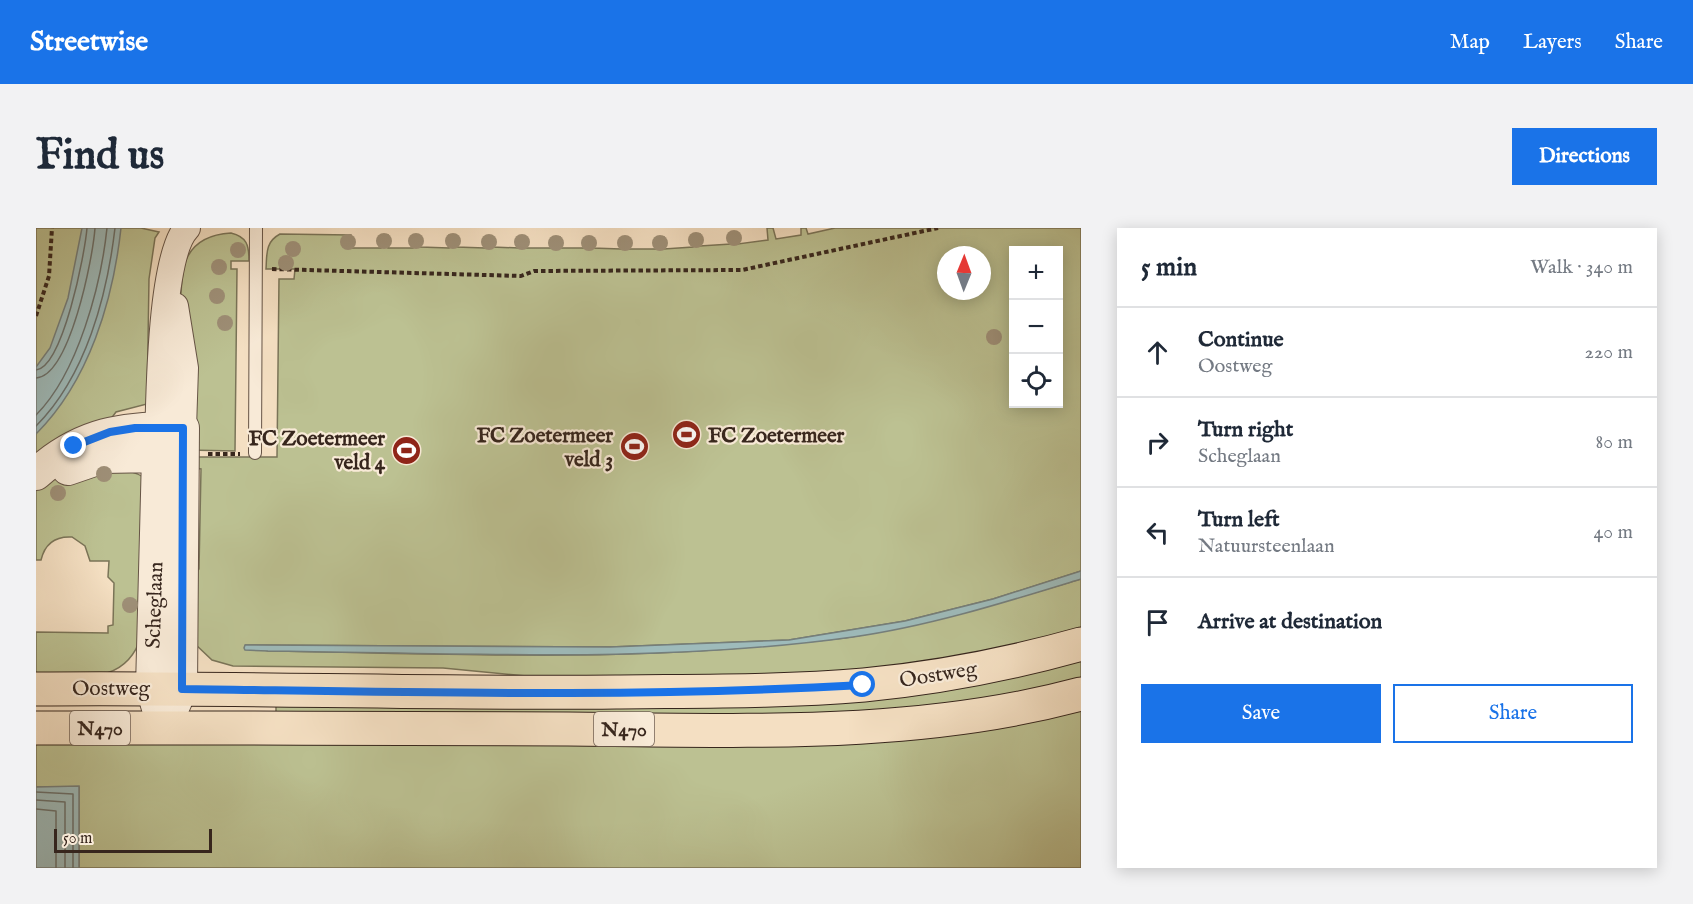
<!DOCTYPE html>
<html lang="en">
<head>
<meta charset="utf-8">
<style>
  body { margin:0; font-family:"IM FELL English",serif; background:#f2f2f3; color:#1f2937 }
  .controls { position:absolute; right:18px; top:18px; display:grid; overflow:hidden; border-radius:0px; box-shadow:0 3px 15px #0003 }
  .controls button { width:54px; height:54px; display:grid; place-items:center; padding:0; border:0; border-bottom:2px solid #e0e1e3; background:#fff; color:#1f2937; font:30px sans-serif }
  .compass { position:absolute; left:901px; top:18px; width:54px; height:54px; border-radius:50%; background:#fff; box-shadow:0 3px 15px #0003; rotate:1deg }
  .scale { position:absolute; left:18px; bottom:15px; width:158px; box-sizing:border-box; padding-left:6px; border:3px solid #37261d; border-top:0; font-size:16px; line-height:21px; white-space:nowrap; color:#37261d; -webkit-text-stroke:4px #f8ead7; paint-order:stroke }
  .stop { position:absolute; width:18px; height:18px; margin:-14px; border:4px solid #1a73e8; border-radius:50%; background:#fff }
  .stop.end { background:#1a73e8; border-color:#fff; box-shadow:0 2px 6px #0008 }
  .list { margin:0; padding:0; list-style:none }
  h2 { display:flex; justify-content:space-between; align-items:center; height:78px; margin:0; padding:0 24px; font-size:26px }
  h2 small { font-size:20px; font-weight:400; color:#747a83 }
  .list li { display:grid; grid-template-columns:39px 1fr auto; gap:18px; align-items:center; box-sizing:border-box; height:90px; padding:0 24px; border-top:2px solid #e0e1e3 }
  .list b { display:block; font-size:22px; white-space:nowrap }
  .list p { margin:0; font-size:20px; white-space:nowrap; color:#747a83 }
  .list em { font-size:20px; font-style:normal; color:#747a83 }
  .actions { display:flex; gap:12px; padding:18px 24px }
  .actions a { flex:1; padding:14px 0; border:2px solid #1a73e8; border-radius:0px; text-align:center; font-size:21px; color:#1a73e8 }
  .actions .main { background:#1a73e8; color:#fff }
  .icon { flex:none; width:33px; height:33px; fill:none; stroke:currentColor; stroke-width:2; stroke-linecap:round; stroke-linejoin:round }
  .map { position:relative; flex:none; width:1045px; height:640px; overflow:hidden; border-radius:0px }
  header { display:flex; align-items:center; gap:36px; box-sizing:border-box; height:84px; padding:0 30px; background:#1a73e8; color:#fff }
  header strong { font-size:28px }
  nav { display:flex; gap:33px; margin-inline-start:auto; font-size:21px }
  .intro { display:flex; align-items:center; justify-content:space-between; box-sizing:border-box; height:144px; padding:0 36px }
  h1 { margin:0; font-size:42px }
  .button { padding:15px 27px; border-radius:0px; background:#1a73e8; color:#fff; font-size:21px; font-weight:700 }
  main { display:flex; gap:36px; padding:0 36px }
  aside { flex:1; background:#fff; border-radius:0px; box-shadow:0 3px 15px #0003 }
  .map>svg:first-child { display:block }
  .green { fill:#bcc192; stroke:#7a7458; stroke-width:1.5; fill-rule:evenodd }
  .water { fill:#9ebbbb; stroke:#757f7c; stroke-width:1.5 }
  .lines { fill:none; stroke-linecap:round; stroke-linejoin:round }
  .shore { stroke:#6a706c; stroke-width:1.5 }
  .service-casing { stroke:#665446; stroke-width:14 }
  .minor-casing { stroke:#665446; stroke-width:28 }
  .tertiary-casing { stroke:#665446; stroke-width:34 }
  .primary-casing { stroke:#37261d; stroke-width:35 }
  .path { stroke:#37261d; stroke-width:4; stroke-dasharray:4.5 3; stroke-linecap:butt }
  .service { stroke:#f8ead7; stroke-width:12 }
  .minor { stroke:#f8ead7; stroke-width:26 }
  .tertiary { stroke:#f8ead7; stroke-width:32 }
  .primary { stroke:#f4dfc2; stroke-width:33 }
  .tree { fill:#9e8f77 }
  .route { stroke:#1a73e8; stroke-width:8 }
  .labels { text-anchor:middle; stroke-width:4.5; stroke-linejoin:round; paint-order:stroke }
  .shield { fill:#f8ead7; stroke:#716155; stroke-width:1.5 }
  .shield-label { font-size:20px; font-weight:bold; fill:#37261d }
  .poi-label { font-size:21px; font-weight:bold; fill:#37261d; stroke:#f8ead7; text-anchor:end }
  .street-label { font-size:21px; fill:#37261d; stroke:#f8ead7 }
</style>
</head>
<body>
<header>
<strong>Streetwise</strong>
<nav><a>Map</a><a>Layers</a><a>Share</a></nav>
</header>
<div class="intro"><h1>Find us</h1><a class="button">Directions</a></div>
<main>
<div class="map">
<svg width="1045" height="640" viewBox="0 0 1045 640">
  <rect width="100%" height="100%" fill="#f4dfc2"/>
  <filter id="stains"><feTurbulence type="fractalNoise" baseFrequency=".00333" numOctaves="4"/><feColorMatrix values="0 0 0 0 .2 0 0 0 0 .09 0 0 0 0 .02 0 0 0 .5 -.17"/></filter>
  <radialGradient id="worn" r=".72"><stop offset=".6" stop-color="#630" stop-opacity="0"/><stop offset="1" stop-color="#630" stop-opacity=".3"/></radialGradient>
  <!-- green -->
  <path class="green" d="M0,0h105l18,4 -4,6 -6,41 -2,125 -31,8 -50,67c22,-12 58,-15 79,-1l-4,159c-16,50 -62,38 -105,39v-44l72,1v-7l5,-1 1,-42 -6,-6 1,-16h-19l-5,-15 -13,-9c-17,-1 -27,6 -31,23h-5z
    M731,0h6l3,11 25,-4v-7h5l2,6 27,-6h246v343l-88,28 -88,22 -116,19 -179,7 -365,-2 23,6c167,2 337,11 503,-6 29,-3 58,-4 86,-9 76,-13 150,-35 224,-57v53l-44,12 -161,27 -307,9 -126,-12 -210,-2 -21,-6 -18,-17 3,-73 2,-1 2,-100 -7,-1v-11h83l2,-178h15l1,-10h-29c1,-15 -1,-27 14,-35l71,1 1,13h29v-13h7v13h25v-13l7,1v11l29,1v-13l7,1v11l29,1 1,-12h6v11l27,1v-11l6,-1v12h27l1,-11h7v11h25l1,-11h6v11l29,1 1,-12h6v12h29v-12h7v12l29,-2v-12l7,-1v12l31,-2v-11l6,-1 1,12 30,-4zM978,22h45v154h-45zM910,27h36v36h-36z
    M195,5c16,4 18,12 18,28h-18v8h6l-2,182 -47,-1c-2,-39 -16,-165 0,-194 9,-17 26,-22 43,-23z
    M1045,426v25l-58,14 -148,21 -599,6v-20l393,3z
    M1045,474v166h-1002v-81h-43v-48l730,2z"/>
  <!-- water -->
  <path class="water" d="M46,0h39c-8,73 -32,153 -85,206v-67l14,-19 18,-50z
    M1045,343v8c-75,23 -151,47 -228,58 -194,27 -391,16 -585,14l-23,-1 -1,-2 1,-3 365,2 179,-7 116,-19 88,-22z
    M43,558v82h-43v-81z"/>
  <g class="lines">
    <!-- shore -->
    <path class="shore" d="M0,142c27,-3 49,-117 51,-142
      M0,150c34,-2 57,-121 59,-150
      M0,187c42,-42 65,-130 71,-187
      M0,198c50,-50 71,-130 79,-198
      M0,564l37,2v74
      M0,572l29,2v66
      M0,581l20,2v57"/>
    <defs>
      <path id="service" d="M219,225l1,-225"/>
      <path id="minor" d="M139,78l10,62 -2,60
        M122,220c1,-43 2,-192 29,-220"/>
      <path id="tertiary" d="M32,241l35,-12 55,-1 -6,232 8,27
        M0,246c45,-41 88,-47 147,-46l-2,261 -17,39"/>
      <path id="primary" d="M0,461c193,-2 387,5 580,3 82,-1 165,0 248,-7 73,-7 146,-21 217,-41
        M0,500c177,0 355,0 532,1 172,1 346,10 513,-35"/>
    </defs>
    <!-- service casing -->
    <use href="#service" class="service-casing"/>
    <!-- minor casing -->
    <use href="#minor" class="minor-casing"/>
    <!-- tertiary casing -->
    <use href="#tertiary" class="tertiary-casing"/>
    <!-- primary casing -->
    <use href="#primary" class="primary-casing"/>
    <!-- path -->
    <path class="path" d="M236,41l249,7 13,-5 208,-1 196,-42
      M0,88l13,-40 3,-48
      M172,226h32"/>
    <!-- service -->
    <use href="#service" class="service"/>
    <!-- minor -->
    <use href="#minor" class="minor"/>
    <!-- tertiary -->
    <use href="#tertiary" class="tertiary"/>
    <!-- primary -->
    <use href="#primary" class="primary"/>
  </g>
  <!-- trees -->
  <g class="tree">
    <circle cx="698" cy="10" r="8"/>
    <circle cx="660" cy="12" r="8"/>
    <circle cx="348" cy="13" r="8"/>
    <circle cx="380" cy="13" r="8"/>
    <circle cx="417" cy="13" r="8"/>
    <circle cx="312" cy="14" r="8"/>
    <circle cx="453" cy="14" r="8"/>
    <circle cx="486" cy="14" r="8"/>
    <circle cx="520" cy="15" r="8"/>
    <circle cx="553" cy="15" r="8"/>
    <circle cx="589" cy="15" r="8"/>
    <circle cx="624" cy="15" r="8"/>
    <circle cx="257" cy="21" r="8"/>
    <circle cx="202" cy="22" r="8"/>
    <circle cx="250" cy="35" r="8"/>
    <circle cx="183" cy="39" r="8"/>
    <circle cx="181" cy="68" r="8"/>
    <circle cx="189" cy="95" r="8"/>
    <circle cx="958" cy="109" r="8"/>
    <circle cx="68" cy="246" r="8"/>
    <circle cx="22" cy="265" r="8"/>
    <circle cx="94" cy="377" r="8"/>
  </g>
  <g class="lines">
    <!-- route -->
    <path class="route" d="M38,218l36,-14 25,-4h48l-1,261c227,3 454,9 681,-4"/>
  </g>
  <!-- icons -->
  <defs>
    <symbol id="stadium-disc" viewBox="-11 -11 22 22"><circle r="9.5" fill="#8f2418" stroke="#f8ead7"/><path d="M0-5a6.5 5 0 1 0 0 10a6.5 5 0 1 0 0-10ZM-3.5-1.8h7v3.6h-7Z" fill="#fff"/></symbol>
  </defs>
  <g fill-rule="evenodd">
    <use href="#stadium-disc" x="634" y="190" width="33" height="33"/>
    <use href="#stadium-disc" x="582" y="202" width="33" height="33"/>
    <use href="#stadium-disc" x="354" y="206" width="33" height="33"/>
  </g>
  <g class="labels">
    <!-- shield labels -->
    <g class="shield">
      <rect x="34" y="483" width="60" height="34" rx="4.5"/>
      <rect x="558" y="484" width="60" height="34" rx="4.5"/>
    </g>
    <g class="shield-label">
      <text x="64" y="507">N470</text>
      <text x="588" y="508">N470</text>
    </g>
    <!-- poi labels -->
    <g class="poi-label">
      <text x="577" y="214">FC Zoetermeer<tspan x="577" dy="24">veld 3</tspan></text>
      <text x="672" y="214" text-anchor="start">FC Zoetermeer</text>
      <text x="349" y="217">FC Zoetermeer<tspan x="349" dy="24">veld 4</tspan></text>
    </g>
    <!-- street labels -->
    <g class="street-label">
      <text transform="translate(118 377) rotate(-88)" y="7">Scheglaan</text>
      <text transform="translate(902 446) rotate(-9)" y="7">Oostweg</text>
      <text x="75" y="467">Oostweg</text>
    </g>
  </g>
  <rect width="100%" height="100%" filter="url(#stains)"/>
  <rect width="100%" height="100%" fill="url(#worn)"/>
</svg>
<div class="controls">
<button>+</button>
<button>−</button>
<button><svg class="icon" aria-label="locate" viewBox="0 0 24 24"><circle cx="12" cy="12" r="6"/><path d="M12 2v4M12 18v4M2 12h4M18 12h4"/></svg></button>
</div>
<svg class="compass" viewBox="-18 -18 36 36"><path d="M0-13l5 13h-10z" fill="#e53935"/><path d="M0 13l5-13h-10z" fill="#747a83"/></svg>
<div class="scale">50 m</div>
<div class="stop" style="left:827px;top:457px"></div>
<div class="stop end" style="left:38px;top:218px"></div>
</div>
<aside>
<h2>5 min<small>Walk · 340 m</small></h2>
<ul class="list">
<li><svg class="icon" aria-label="ahead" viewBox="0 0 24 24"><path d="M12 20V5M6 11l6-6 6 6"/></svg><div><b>Continue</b><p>Oostweg</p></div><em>220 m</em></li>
<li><svg class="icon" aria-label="right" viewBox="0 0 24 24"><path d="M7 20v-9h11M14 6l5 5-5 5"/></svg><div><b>Turn right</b><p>Scheglaan</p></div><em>80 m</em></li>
<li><svg class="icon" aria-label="left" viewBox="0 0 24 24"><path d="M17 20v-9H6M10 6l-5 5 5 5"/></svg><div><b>Turn left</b><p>Natuursteenlaan</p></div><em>40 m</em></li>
<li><svg class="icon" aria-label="arrive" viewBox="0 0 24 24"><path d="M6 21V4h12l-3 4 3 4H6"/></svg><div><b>Arrive at destination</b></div></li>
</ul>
<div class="actions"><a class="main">Save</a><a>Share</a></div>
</aside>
</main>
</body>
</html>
